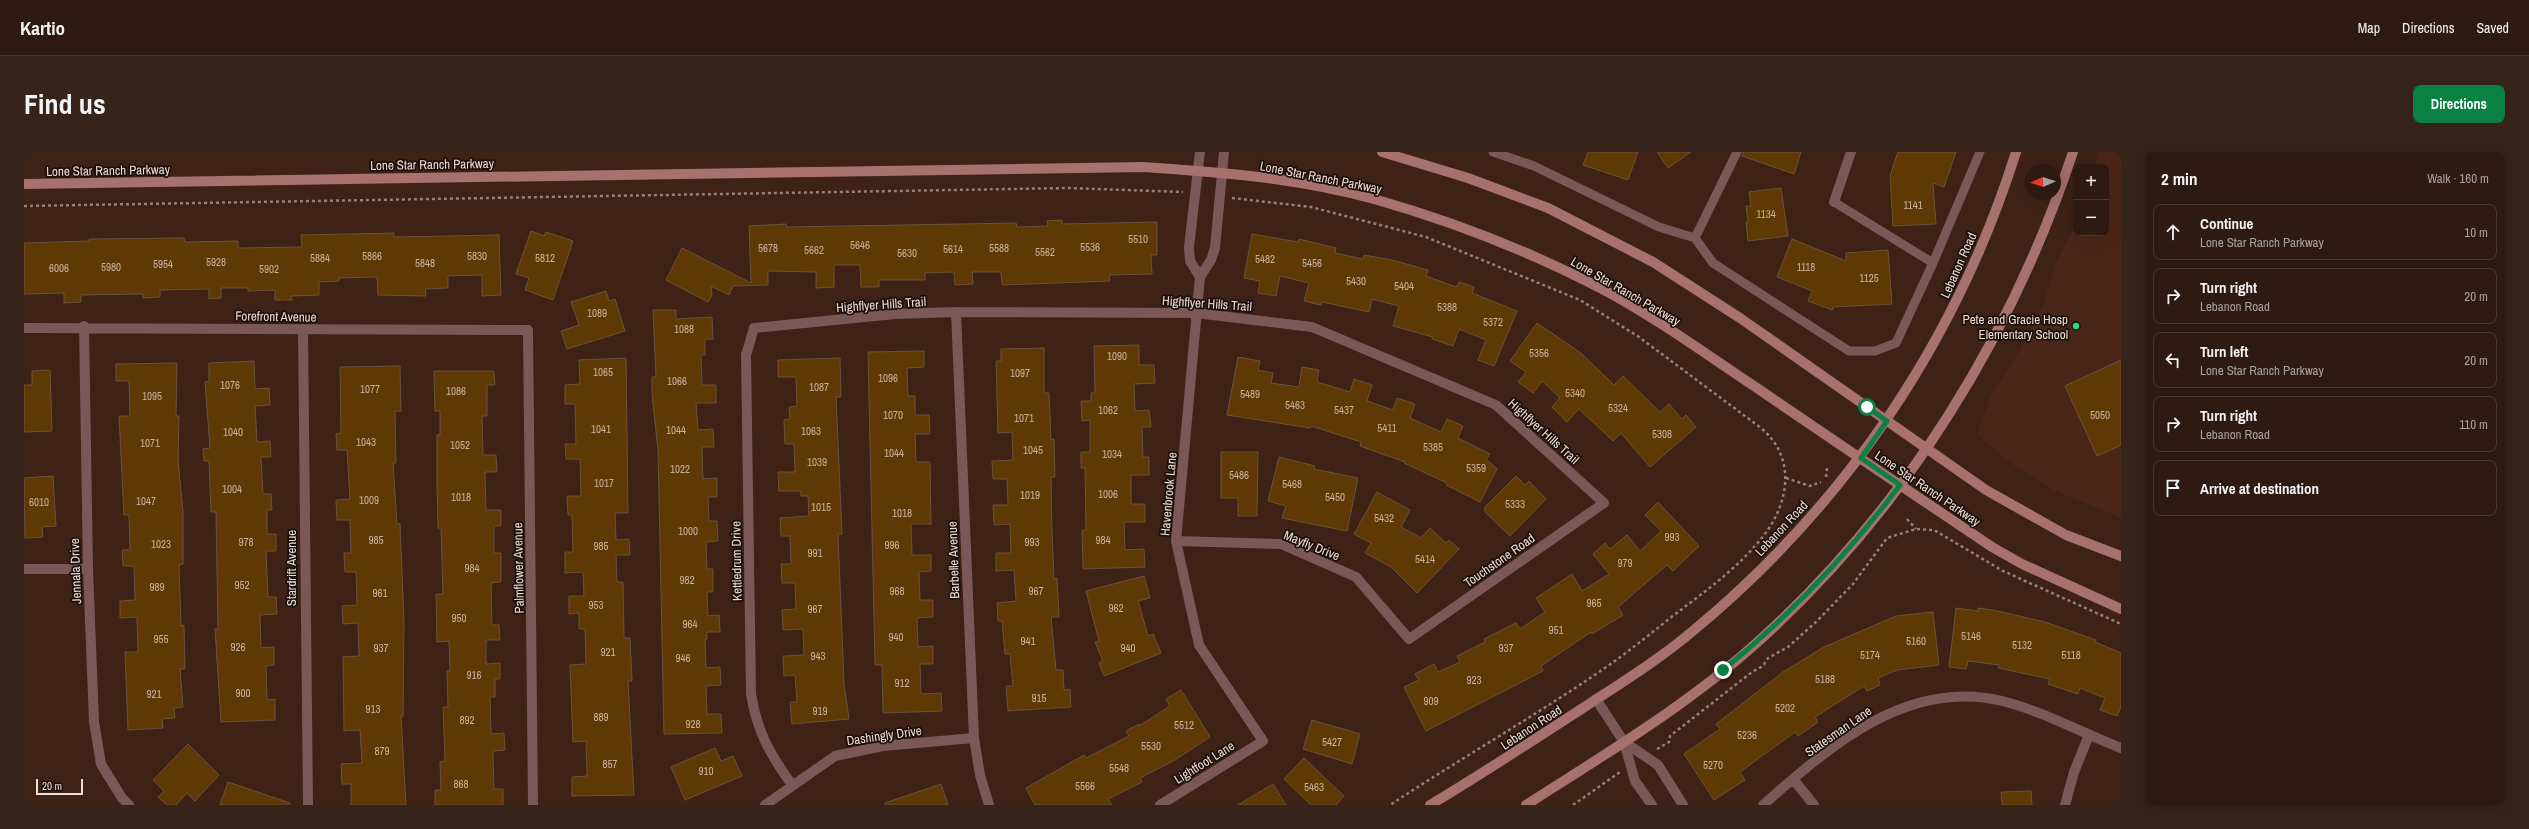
<!DOCTYPE html>
<html lang="en">
<head>
<meta charset="utf-8">
<style>
  body { margin:0; font-family:"Archivo Narrow",sans-serif; background:#362319; color:#f1f3f6 }
  .controls { position:absolute; right:12px; top:12px; display:grid; overflow:hidden; border-radius:8px; box-shadow:0 4px 16px #0002 }
  .controls button { width:36px; height:36px; display:grid; place-items:center; padding:0; border:0; border-bottom:1px solid #493830; background:#2e1a10; color:#f1f3f6; font:20px sans-serif }
  .compass { position:absolute; left:2001px; top:12px; width:36px; height:36px; border-radius:50%; background:#2e1a10; box-shadow:0 4px 16px #0002; rotate:267deg }
  .scale { position:absolute; left:12px; bottom:10px; width:47px; box-sizing:border-box; padding-left:4px; border:2px solid #eedbd3; border-top:0; font-size:11px; line-height:14px; white-space:nowrap; color:#eedbd3; -webkit-text-stroke:3px #1b0f09; paint-order:stroke }
  .stop { position:absolute; width:12px; height:12px; margin:-9px; border:3px solid #0b8043; border-radius:50%; background:#fff }
  .stop.end { background:#0b8043; border-color:#fff; box-shadow:0 1px 4px #0008 }
  .list { margin:0; padding:0; list-style:none }
  h2 { display:flex; justify-content:space-between; align-items:center; height:52px; margin:0; padding:0 16px; font-size:17px }
  h2 small { font-size:13px; font-weight:400; color:#a7a19f }
  .list li { display:grid; grid-template-columns:26px 1fr auto; gap:12px; align-items:center; box-sizing:border-box; height:56px; margin:0 8px 8px; padding:0 8px; border:1px solid #493830; border-radius:8px }
  .list b { display:block; font-size:15px; white-space:nowrap }
  .list p { margin:0; font-size:13px; white-space:nowrap; color:#a7a19f }
  .list em { font-size:13px; font-style:normal; color:#a7a19f }
  .icon { flex:none; width:22px; height:22px; fill:none; stroke:currentColor; stroke-width:2; stroke-linecap:round; stroke-linejoin:round }
  .map { position:relative; flex:none; width:2097px; height:653px; overflow:hidden; border-radius:8px }
  header { display:flex; align-items:center; gap:24px; box-sizing:border-box; height:56px; padding:0 20px; background:#2e1a10; border-bottom:1px solid #493830 }
  header strong { font-size:19px }
  nav { display:flex; gap:22px; margin-inline-start:auto; font-size:14px }
  .intro { display:flex; align-items:center; justify-content:space-between; box-sizing:border-box; height:96px; padding:0 24px }
  h1 { margin:0; font-size:28px }
  .button { padding:10px 18px; border-radius:8px; background:#0b8043; color:#fff; font-size:14px; font-weight:700 }
  main { display:flex; gap:24px; padding:0 24px }
  aside { flex:1; background:#2e1a10; border-radius:8px; box-shadow:0 4px 16px #0002 }
  .map>svg:first-child { display:block }
  .built { fill:#492718 }
  .building { fill:#5e3904; stroke:#6a533b }
  .lines { fill:none; stroke-linecap:round; stroke-linejoin:round }
  .path { stroke:#988177; stroke-width:2.5; stroke-dasharray:3 3; stroke-linecap:butt }
  .lane { stroke:#7a5856; stroke-width:9 }
  .street { stroke:#7a5856; stroke-width:10 }
  .secondary { stroke:#a7716e; stroke-width:10 }
  .route { stroke:#0b8043; stroke-width:5 }
  .poi-dot { fill:#26d886; stroke:#1b0f09; stroke-width:1.5 }
  .labels { text-anchor:middle; stroke-width:3.5; stroke-linejoin:round; paint-order:stroke }
  .number-label { font-size:11px; fill:#cab29f }
  .street-label { font-size:13px; fill:#eedbd3; stroke:#1b0f09 }
  .poi-label { font-size:13px; fill:#eedbd3; stroke:#1b0f09; text-anchor:end }
</style>
</head>
<body>
<header>
<strong>Kartio</strong>
<nav><a>Map</a><a>Directions</a><a>Saved</a></nav>
</header>
<div class="intro"><h1>Find us</h1><a class="button">Directions</a></div>
<main>
<div class="map">
<svg width="2097" height="653" viewBox="0 0 2097 653">
  <rect width="100%" height="100%" fill="#3d2215"/>
  <!-- built -->
  <path class="built" d="M2075,0h22v366l-67,-28 -41,-25 -36,-31 14,-40 29,-44 24,-47 10,-36 22,-44v10h30v-66h-12z"/>
  <!-- building -->
  <path class="building" d="M1564,0h50l-10,28 -45,-15z
    M1633,0h34l-23,16z
    M1719,0h58l-7,22 -52,-18z
    M1874,0h58l-12,35 -11,-4 3,41 -43,2 -3,-50z
    M1757,36l7,48 -40,5 -2,-19h2l-2,-16h5l-2,-14z
    M1038,68v4l95,-2v33h-6l1,19 -43,1 1,6 -108,4 -1,-13h-29l1,12 -18,1 -1,-13 -29,1v7h-46v7h-18l-1,-22h-26v22l-18,1v-16l-48,-1v14l-35,1 -4,9 -18,-9 1,9 -4,7 -42,-22 16,-32 69,35 -2,-57 37,-2 1,3 229,-4 1,4 31,-1 -1,-5z
    M507,79l13,5 2,-4 27,9 -20,59 -28,-10 4,-12 -13,-4z
    M370,81v4l105,-2 2,60 -19,1v-21l-34,1v12l-23,1 1,7 -48,-1 -1,-18 -38,1v3l-20,1v13l-28,1 1,4h-17v-10l-27,1v-3h-27v10l-12,1v-10l-49,1v7l-17,1v-4l-62,1v7l-17,1v-10l-40,1v-51l65,-2v-2l95,-1 1,4 53,-1v7l64,-1 -1,-12z
    M1228,82l46,8 1,-3 37,9 -1,5 28,6 1,-4 28,5 36,10 -2,6 30,11 3,-5 15,5 -2,6 45,18 -23,55 -16,-6 8,-20 -27,-11 -6,17 -21,-7 1,-2 -40,-11 6,-20 -27,-7 -3,13 -47,-10 -1,3 -17,-4 5,-18 -29,-7 -4,20 -18,-3 2,-12 -16,-3z
    M1768,87l54,22v-8l42,-3 4,54 -59,3 -1,3 -24,-9 4,-10 -35,-14z
    M582,139l3,10 6,-2 10,32 -58,18 -6,-18 18,-6 -8,-23z
    M629,158h23v9l36,-2 1,22h-8v16h-4l1,30h14v18h-20l2,27 15,-1 1,18h-12l1,32 14,-1v19h-9l1,24h8l1,20 -12,1 1,27h6v23h-6l1,24 11,-1 1,17h-13v7h-2l1,29 14,-1 1,18 -15,1 1,28h14l1,19 -58,1 -6,-284 -6,-56v-17h4z
    M1513,171l44,30 33,32 9,-9 37,36 9,-8 13,15 4,-4 10,12 -46,40 -29,-34 -8,8 -34,-32 -12,13 -15,-15 8,-9 -18,-17 -9,12 -15,-11 8,-10 -16,-11z
    M1115,193v20h15l1,18 -21,1 1,27 14,-1 2,17h-9l1,30h6v18h-18v29h14v18h-21l1,28 19,-1 1,18 -62,2 -1,-39h4l-1,-62h-4v-16h9v-32l-8,1 -1,-20h10v-8h4l-1,-47z
    M1020,196v45h5l2,47 3,-1 1,38h-4l1,55 2,47 3,-1 2,39h-8l5,53h7l1,20 6,-1 1,18 -63,4 -2,-25h7l-3,-32h-5l-3,-33h-4l-1,-18 19,-2 -2,-31 -18,1v-18h15l-1,-29 -16,1 -1,-20h15l-1,-26h-14l-1,-18 21,-1 -1,-28 -14,1 -2,-72h5v-12z
    M900,199v16l-17,1 1,28h7v19h14l1,19h-15l1,28h14l1,62h-20l1,31h19v16l-12,1 1,28h13v17l-16,1 1,29 15,-1v18h-13l1,30 20,-1 1,18 -59,2 -1,-48h-7l-7,-313z
    M1214,205l22,4 -2,9 15,3 -2,10 28,4 3,-20 17,3 -2,12 33,10 4,-13 18,6 -5,16 26,9 4,-12 18,6 -5,14 31,14 6,-13 16,7 -5,12 32,16 -4,5 11,10 -17,33 -34,-17 1,-2 -43,-20 1,-1 -45,-16 1,-4 -50,-16 -1,2 -83,-13z
    M602,206l2,155h-13l1,27 13,-1 1,16h-14l1,27h6l1,56h6l2,43h-4l6,114 -62,1v-19l15,-1 -1,-35 -13,1 -3,-77 16,-1 -1,-35h-6v-16l-10,1v-18h15l-1,-24 -18,1v-21h8l-1,-37h-4l-1,-19h14l-1,-37h-14l-1,-15h11l-1,-40h-10v-19l15,-1 -1,-24z
    M816,206l1,39h-5l6,137h-4l6,149 5,36 -57,5 -2,-22h7l-2,-27 -11,1 -1,-20 21,-1 -1,-26 -20,1 -1,-20 14,-1 -1,-26h-13l-1,-19h10l-1,-28h-9l-1,-18 29,-2 -1,-20h-7v-5h-22l-1,-19h17l-1,-28h-9l-1,-24 6,-1 -1,-12 8,-1 -1,-29h-18v-17z
    M2097,208v85l-24,11 -32,-70z
    M230,209l1,28 14,-1 1,17 -15,1 2,36 13,-1 1,16h-10l2,37h8l1,16h-5v24h9v17h-10l2,46h8l1,17 -17,1 1,33 13,-1v18l-8,1 1,34 8,-1v21l-54,2 -6,-93h3l-2,-117h-5l-2,-51h-5l-1,-12 7,-1 -5,-66 4,-1v-18z
    M153,211l-1,53h3l-1,44 5,51v53l-4,1 2,61 3,-1 1,44h-5l3,38 -9,1 1,10 -13,1 1,9 -35,2 -3,-78h13l-1,-35 -17,1v-17l15,-1 -1,-34h-11l-1,-16h8l-1,-35h-5l-5,-99h11l-1,-35h-13v-17z
    M376,214l1,45h-6l1,52h-3l4,61h3l4,98 -1,94h-2l5,89h-55v-21h-9l-1,-20 21,-1 -2,-33 -16,1 -1,-74 16,-1 -1,-33 -15,1 -1,-18 15,-1 -1,-33h-11l-1,-19h7l-1,-33h-13l-1,-20 14,-1 -3,-49h-10l-1,-16 5,-1 -1,-66z
    M26,218l2,61 -28,1v-47h8v-14z
    M410,219h60l1,14h-8v31h-5l1,39h13l1,17h-12l1,38h15v16h-7v27h7v29l-10,1 1,42h7l1,15h-14v24l14,-1v16h-5v18h-5l1,37 13,-1 1,17 -12,1 1,38h9v16h-68v-15h6l-1,-28 5,-1 -2,-54h5l-1,-36h3l-1,-30 -12,1 -1,-48h7l-2,-66h-3l-1,-44v-49h3v-24h-5z
    M1197,300h37l-1,64h-19v-18h-17z
    M1255,305l36,9 -1,3 44,9 -11,53 -65,-13 4,-12 -18,-5z
    M29,324l3,50 -14,1 1,10 -18,1 -1,-60z
    M1492,324l9,9 4,-4 17,18 -36,37 -25,-24v-5z
    M1353,340l33,18 -9,17 20,11 9,-10 16,15 3,-3 10,9 -42,44 -26,-26 -26,-14 6,-10 -17,-9z
    M1634,350l41,44 -26,25 -6,-6 -49,42 5,8 -31,19 -1,-2 -50,34 2,5 -117,60 -22,-44 15,-7 -4,-6 19,-10 4,8 22,-10 -3,-6 28,-14 -1,-3 32,-16 4,6 25,-17 -9,-14 36,-24 10,17 27,-17 -16,-20 12,-11 5,6 17,-14 13,16 21,-20 -16,-16z
    M1120,424l6,22 -12,3 10,35 5,-2 8,19 -57,23 -5,-13 4,-2 -8,-19 4,-1 -13,-50z
    M1932,456l22,3v-3l15,2 52,12 51,18 -1,2 26,11v54l-4,9 -17,-6 5,-12 -25,-10 -2,6 -30,-10 2,-5 -52,-11 1,-3 -31,-4 -2,8 -17,-2z
    M1909,460l6,53 -42,5 -19,8 2,7 -13,6 -3,-5 -49,31 3,5 -20,14 -3,-4 -55,40 5,8 -31,20 -30,-46 36,-25 -4,-5 67,-52 41,-25 72,-31z
    M1157,538l29,47 -35,23 -35,18 2,4 -34,17 4,6h-77l-9,-17 58,-33 2,3 43,-22 -3,-5 13,-7v2l31,-20 -4,-7z
    M1288,568l48,14 -8,30 -49,-15z
    M164,592l31,31 -24,26 -8,-8 -11,12h-9l-9,-8 6,-6 -11,-11z
    M691,596l6,13 12,-5 9,20 -57,24 -14,-33z
    M1280,606l40,38 -8,9h-25l-27,-26z
    M204,630l62,21v2h-70z
    M917,632l7,21h-63v-2z
    M1249,632l13,21h-48z
    M2007,639l1,14h-30l-1,-13z"/>
  <g class="lines">
    <!-- path -->
    <path class="path" d="M1208,46l79,9 115,30 154,63 59,37 122,91c31,26 30,64 10,97 -24,37 -63,64 -97,90 -24,19 -47,38 -72,55 -69,47 -142,89 -212,135
      M0,54l1044,-18 115,4
      M1802,325l1,-9
      M1762,326l24,8 11,-4
      M1883,367l9,10
      M1633,597l12,-7 1,-6 82,-64 11,-6 5,-8 20,-11 28,-25 37,-38 34,-46 29,-9 18,1 69,41 118,53
      M1549,653l47,-33"/>
    <!-- lane -->
    <path class="lane" d="M1469,0l41,14 125,61 36,11
      M1713,0l-42,86 18,25 136,88h26l21,-8 37,-80
      M1810,50l99,61 47,-111"/>
    <!-- street -->
    <path class="street" d="M1810,50l17,-50
      M1176,125l-10,-16 -1,-14 11,-95
      M932,160l18,426 6,37 9,30
      M60,174l4,243 6,153 7,42 21,34 7,7
      M0,176l504,2 5,475
      M279,178l5,475
      M0,417h64
      M1572,547l28,43 11,39 17,24
      M1600,590l34,23 25,40
      M1769,627l21,26
      M768,633c-22,-31 -35,-53 -41,-91l-5,-339 8,-27 141,-14 61,-2 240,1 116,14 184,78 108,98 -195,136 -53,-62 -75,-33 -105,-3
      M741,653l70,-49 48,-10 91,-8
      M1136,653l103,-64 -64,-96 -23,-104 24,-264 11,-17 4,-12 9,-96
      M1739,653c67,-59 144,-127 239,-104 41,10 80,32 119,47
      M2041,653l9,-33 15,-37"/>
    <!-- secondary -->
    <path class="secondary" d="M1358,0l86,26 80,30 105,54 87,56 246,172 80,45 55,21
      M0,32l1119,-17c77,5 156,11 231,32 81,23 160,54 234,93 53,29 102,65 152,98 77,53 155,105 232,157l30,17 99,45
      M1406,653c52,-31 102,-64 153,-97 38,-25 77,-49 111,-78 152,-126 263,-290 322,-478
      M1502,653c81,-52 165,-102 236,-167 144,-131 250,-302 311,-486"/>
  </g>
  <g class="lines">
    <!-- route -->
    <path class="route" d="M1699,518c67,-54 125,-116 177,-185l-39,-27 26,-37 -20,-14"/>
  </g>
  <!-- markers -->
  <circle class="poi-dot" cx="2052" cy="174" r="4"/>
  <g class="labels">
    <!-- number labels -->
    <g class="number-label">
      <text x="1889" y="57">1141</text>
      <text x="1742" y="66">1134</text>
      <text x="1114" y="91">5510</text>
      <text x="836" y="97">5646</text>
      <text x="1066" y="99">5536</text>
      <text x="744" y="100">5678</text>
      <text x="975" y="100">5588</text>
      <text x="929" y="101">5614</text>
      <text x="790" y="102">5662</text>
      <text x="1021" y="104">5562</text>
      <text x="883" y="105">5630</text>
      <text x="348" y="108">5866</text>
      <text x="453" y="108">5830</text>
      <text x="296" y="110">5884</text>
      <text x="521" y="110">5812</text>
      <text x="1241" y="111">5482</text>
      <text x="192" y="114">5928</text>
      <text x="401" y="115">5848</text>
      <text x="1288" y="115">5456</text>
      <text x="139" y="116">5954</text>
      <text x="87" y="119">5980</text>
      <text x="1782" y="119">1118</text>
      <text x="35" y="120">6006</text>
      <text x="245" y="121">5902</text>
      <text x="1845" y="130">1125</text>
      <text x="1332" y="133">5430</text>
      <text x="1380" y="138">5404</text>
      <text x="1423" y="159">5388</text>
      <text x="573" y="165">1089</text>
      <text x="1469" y="174">5372</text>
      <text x="660" y="181">1088</text>
      <text x="1515" y="205">5356</text>
      <text x="1093" y="208">1090</text>
      <text x="579" y="224">1065</text>
      <text x="996" y="225">1097</text>
      <text x="864" y="230">1096</text>
      <text x="653" y="233">1066</text>
      <text x="206" y="237">1076</text>
      <text x="795" y="239">1087</text>
      <text x="346" y="241">1077</text>
      <text x="432" y="243">1086</text>
      <text x="1551" y="245">5340</text>
      <text x="1226" y="246">5489</text>
      <text x="128" y="248">1095</text>
      <text x="1271" y="257">5463</text>
      <text x="1594" y="260">5324</text>
      <text x="1084" y="262">1062</text>
      <text x="1320" y="262">5437</text>
      <text x="869" y="267">1070</text>
      <text x="2076" y="267">5050</text>
      <text x="1000" y="270">1071</text>
      <text x="1363" y="280">5411</text>
      <text x="577" y="281">1041</text>
      <text x="652" y="282">1044</text>
      <text x="787" y="283">1063</text>
      <text x="209" y="284">1040</text>
      <text x="1638" y="286">5308</text>
      <text x="342" y="294">1043</text>
      <text x="126" y="295">1071</text>
      <text x="436" y="297">1052</text>
      <text x="1409" y="299">5385</text>
      <text x="1009" y="302">1045</text>
      <text x="870" y="305">1044</text>
      <text x="1088" y="306">1034</text>
      <text x="793" y="314">1039</text>
      <text x="1452" y="320">5359</text>
      <text x="656" y="321">1022</text>
      <text x="1215" y="327">5486</text>
      <text x="580" y="335">1017</text>
      <text x="1268" y="336">5468</text>
      <text x="208" y="341">1004</text>
      <text x="1084" y="346">1006</text>
      <text x="1006" y="347">1019</text>
      <text x="437" y="349">1018</text>
      <text x="1311" y="349">5450</text>
      <text x="345" y="352">1009</text>
      <text x="122" y="353">1047</text>
      <text x="15" y="354">6010</text>
      <text x="1491" y="356">5333</text>
      <text x="797" y="359">1015</text>
      <text x="878" y="365">1018</text>
      <text x="1360" y="370">5432</text>
      <text x="664" y="383">1000</text>
      <text x="1648" y="389">993</text>
      <text x="352" y="392">985</text>
      <text x="1079" y="392">984</text>
      <text x="222" y="394">978</text>
      <text x="1008" y="394">993</text>
      <text x="137" y="396">1023</text>
      <text x="868" y="397">996</text>
      <text x="577" y="398">985</text>
      <text x="791" y="405">991</text>
      <text x="1401" y="411">5414</text>
      <text x="1601" y="415">979</text>
      <text x="448" y="420">984</text>
      <text x="663" y="432">982</text>
      <text x="218" y="437">952</text>
      <text x="133" y="439">989</text>
      <text x="873" y="443">968</text>
      <text x="1012" y="443">967</text>
      <text x="356" y="445">961</text>
      <text x="1570" y="455">965</text>
      <text x="572" y="457">953</text>
      <text x="1092" y="460">962</text>
      <text x="791" y="461">967</text>
      <text x="435" y="470">950</text>
      <text x="666" y="476">964</text>
      <text x="1532" y="482">951</text>
      <text x="1947" y="488">5146</text>
      <text x="872" y="489">940</text>
      <text x="137" y="491">955</text>
      <text x="1004" y="493">941</text>
      <text x="1892" y="493">5160</text>
      <text x="1998" y="497">5132</text>
      <text x="214" y="499">926</text>
      <text x="357" y="500">937</text>
      <text x="1104" y="500">940</text>
      <text x="1482" y="500">937</text>
      <text x="584" y="504">921</text>
      <text x="1846" y="507">5174</text>
      <text x="2047" y="507">5118</text>
      <text x="794" y="508">943</text>
      <text x="659" y="510">946</text>
      <text x="450" y="527">916</text>
      <text x="1801" y="531">5188</text>
      <text x="1450" y="532">923</text>
      <text x="878" y="535">912</text>
      <text x="219" y="545">900</text>
      <text x="130" y="546">921</text>
      <text x="1015" y="550">915</text>
      <text x="1407" y="553">909</text>
      <text x="1761" y="560">5202</text>
      <text x="349" y="561">913</text>
      <text x="796" y="563">919</text>
      <text x="577" y="569">889</text>
      <text x="443" y="572">892</text>
      <text x="669" y="576">928</text>
      <text x="1160" y="577">5512</text>
      <text x="1723" y="587">5236</text>
      <text x="1308" y="594">5427</text>
      <text x="1127" y="598">5530</text>
      <text x="358" y="603">879</text>
      <text x="586" y="616">857</text>
      <text x="1689" y="617">5270</text>
      <text x="1095" y="620">5548</text>
      <text x="682" y="623">910</text>
      <text x="437" y="636">868</text>
      <text x="1061" y="638">5566</text>
      <text x="1290" y="639">5463</text>
    </g>
    <!-- street labels -->
    <g class="street-label">
      <text transform="translate(408 12) rotate(-1)" y="5">Lone Star Ranch Parkway</text>
      <text transform="translate(84 18) rotate(-1)" y="5">Lone Star Ranch Parkway</text>
      <text transform="translate(1297 25) rotate(11)" y="5">Lone Star Ranch Parkway</text>
      <text transform="translate(1934 113) rotate(-66)" y="5">Lebanon Road</text>
      <text transform="translate(1602 139) rotate(30)" y="5">Lone Star Ranch Parkway</text>
      <text transform="translate(1183 151) rotate(4)" y="5">Highflyer Hills Trail</text>
      <text transform="translate(857 152) rotate(-4)" y="5">Highflyer Hills Trail</text>
      <text transform="translate(252 164) rotate(1)" y="5">Forefront Avenue</text>
      <text transform="translate(1520 279) rotate(42)" y="5">Highflyer Hills Trail</text>
      <text transform="translate(1904 336) rotate(34)" y="5">Lone Star Ranch Parkway</text>
      <text transform="translate(1144 342) rotate(-85)" y="5">Havenbrook Lane</text>
      <text transform="translate(1757 376) rotate(-47)" y="5">Lebanon Road</text>
      <text transform="translate(1288 393) rotate(22)" y="5">Mayfly Drive</text>
      <text transform="translate(929 408) rotate(-92)" y="5">Barbelle Avenue</text>
      <text transform="translate(1475 408) rotate(-35)" y="5">Touchstone Road</text>
      <text transform="translate(712 409) rotate(-91)" y="5">Kettledrum Drive</text>
      <text transform="translate(267 416) rotate(-90)" y="5">Stardrift Avenue</text>
      <text transform="translate(494 416) rotate(-91)" y="5">Palmflower Avenue</text>
      <text transform="translate(51 419) rotate(-92)" y="5">Jennala Drive</text>
      <text transform="translate(1507 575) rotate(-33)" y="5">Lebanon Road</text>
      <text transform="translate(1814 579) rotate(-35)" y="5">Statesman Lane</text>
      <text transform="translate(860 583) rotate(-8)" y="5">Dashingly Drive</text>
      <text transform="translate(1180 610) rotate(-32)" y="5">Lightfoot Lane</text>
    </g>
    <!-- poi labels -->
    <g class="poi-label">
      <text x="2044" y="172">Pete and Gracie Hosp<tspan x="2044" dy="15">Elementary School</tspan></text>
    </g>
  </g>
</svg>
<div class="controls">
<button>+</button>
<button>−</button>
</div>
<svg class="compass" viewBox="-18 -18 36 36"><path d="M0-13l5 13h-10z" fill="#e53935"/><path d="M0 13l5-13h-10z" fill="#a7a19f"/></svg>
<div class="scale">20 m</div>
<div class="stop" style="left:1843px;top:255px"></div>
<div class="stop end" style="left:1699px;top:518px"></div>
</div>
<aside>
<h2>2 min<small>Walk · 160 m</small></h2>
<ul class="list">
<li><svg class="icon" aria-label="ahead" viewBox="0 0 24 24"><path d="M12 20V5M6 11l6-6 6 6"/></svg><div><b>Continue</b><p>Lone Star Ranch Parkway</p></div><em>10 m</em></li>
<li><svg class="icon" aria-label="right" viewBox="0 0 24 24"><path d="M7 20v-9h11M14 6l5 5-5 5"/></svg><div><b>Turn right</b><p>Lebanon Road</p></div><em>20 m</em></li>
<li><svg class="icon" aria-label="left" viewBox="0 0 24 24"><path d="M17 20v-9H6M10 6l-5 5 5 5"/></svg><div><b>Turn left</b><p>Lone Star Ranch Parkway</p></div><em>20 m</em></li>
<li><svg class="icon" aria-label="right" viewBox="0 0 24 24"><path d="M7 20v-9h11M14 6l5 5-5 5"/></svg><div><b>Turn right</b><p>Lebanon Road</p></div><em>110 m</em></li>
<li><svg class="icon" aria-label="arrive" viewBox="0 0 24 24"><path d="M6 21V4h12l-3 4 3 4H6"/></svg><div><b>Arrive at destination</b></div></li>
</ul>
</aside>
</main>
</body>
</html>
